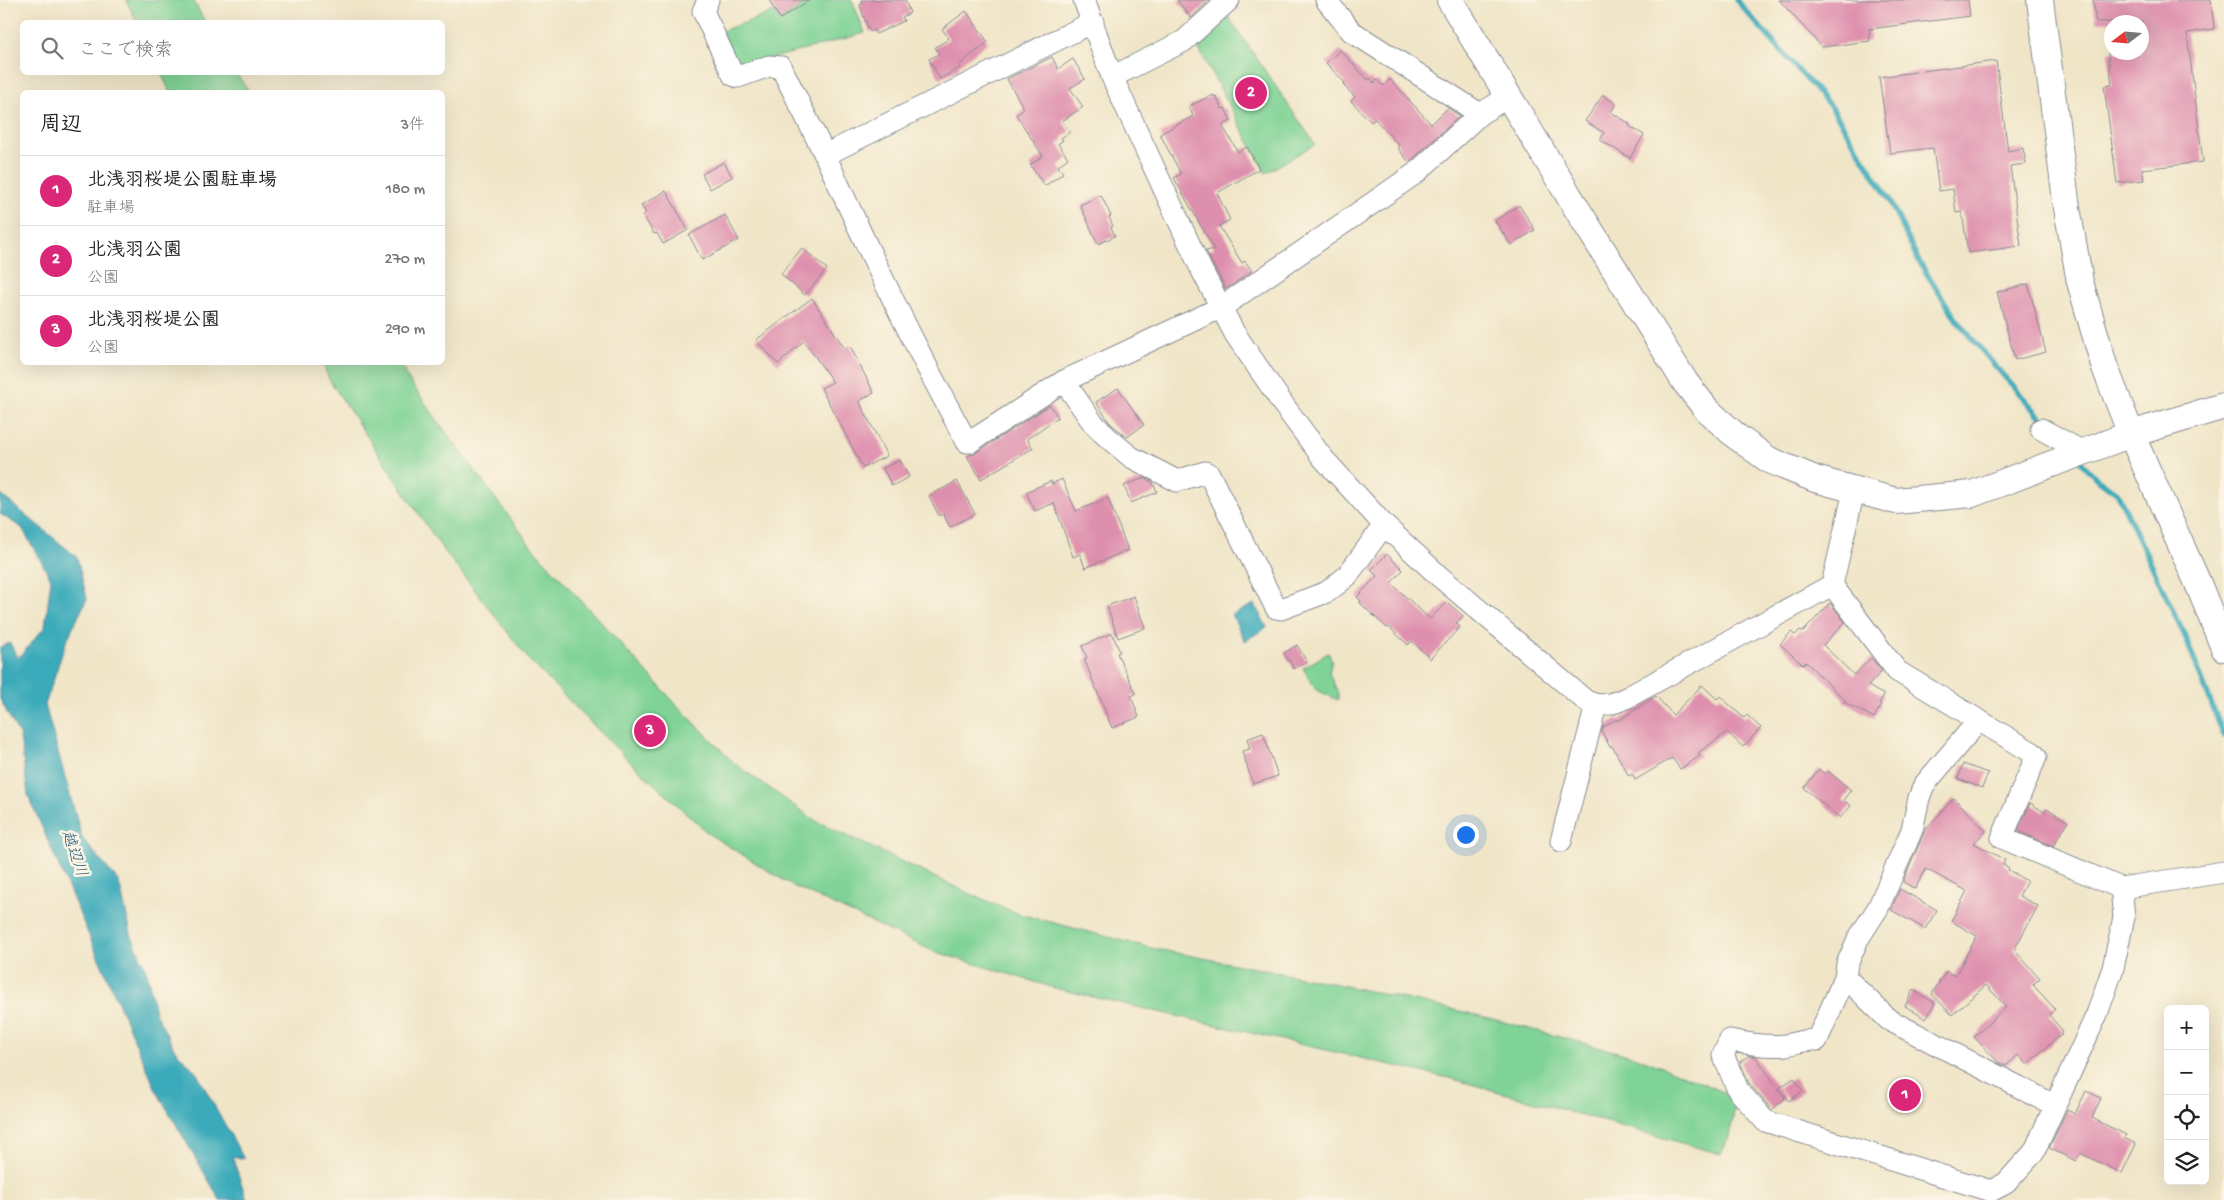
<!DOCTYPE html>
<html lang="ja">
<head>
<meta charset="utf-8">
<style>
  body { margin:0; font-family:"Gochi Hand","Klee One",sans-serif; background:#f6f6f6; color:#222 }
  .controls { position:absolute; right:15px; bottom:15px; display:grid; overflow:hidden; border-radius:8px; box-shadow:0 5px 20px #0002 }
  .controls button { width:45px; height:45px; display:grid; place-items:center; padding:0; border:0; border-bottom:1px solid #e0e0e0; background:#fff; color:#222; font:25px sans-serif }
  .compass { position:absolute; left:2104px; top:15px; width:45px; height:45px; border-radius:50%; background:#fff; box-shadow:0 5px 20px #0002; rotate:254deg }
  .you { position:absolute; left:1465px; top:834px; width:18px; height:18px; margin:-12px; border:4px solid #fff; border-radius:50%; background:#1a73e8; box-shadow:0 0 0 8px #1a73e833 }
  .badge { display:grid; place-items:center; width:32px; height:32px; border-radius:50%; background:#db2777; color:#fff; font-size:16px; font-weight:700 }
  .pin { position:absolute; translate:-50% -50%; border:2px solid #fff; box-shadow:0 1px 5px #0006 }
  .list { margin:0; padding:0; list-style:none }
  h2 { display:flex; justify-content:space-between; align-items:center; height:65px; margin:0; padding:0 20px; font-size:21px }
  h2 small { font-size:16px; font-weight:400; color:#767676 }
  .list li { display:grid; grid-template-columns:32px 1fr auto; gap:15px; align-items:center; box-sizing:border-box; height:70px; padding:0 20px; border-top:1px solid #e0e0e0 }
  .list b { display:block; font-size:19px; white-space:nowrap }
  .list p { margin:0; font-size:16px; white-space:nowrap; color:#767676 }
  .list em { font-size:16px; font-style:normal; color:#767676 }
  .icon { flex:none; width:28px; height:28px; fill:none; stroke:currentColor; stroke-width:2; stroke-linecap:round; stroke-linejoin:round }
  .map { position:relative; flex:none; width:2224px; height:1200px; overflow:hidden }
  .search { position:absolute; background:#fff; box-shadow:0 5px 20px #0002; left:20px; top:20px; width:425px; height:55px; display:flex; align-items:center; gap:12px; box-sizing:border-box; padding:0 18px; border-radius:8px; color:#767676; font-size:19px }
  .panel { position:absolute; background:#fff; box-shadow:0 5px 20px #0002; left:20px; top:90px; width:425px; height:275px; border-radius:8px }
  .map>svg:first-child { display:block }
  .green { fill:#80d396; stroke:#4e817a }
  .water { fill:#3baaba; stroke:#2b6c8c }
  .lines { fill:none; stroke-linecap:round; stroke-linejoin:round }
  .stream { stroke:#3baaba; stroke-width:5.5 }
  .building { fill:#de8fad }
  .minor-casing { stroke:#868a92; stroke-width:23 }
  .tertiary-casing { stroke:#868a92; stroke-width:28 }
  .minor { stroke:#fff; stroke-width:21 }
  .tertiary { stroke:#fff; stroke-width:26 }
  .labels { text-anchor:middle; stroke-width:5; stroke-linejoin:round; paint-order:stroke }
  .water-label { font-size:16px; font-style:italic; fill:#265a7e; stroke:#fcf5e5 }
</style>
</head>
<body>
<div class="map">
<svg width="2224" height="1200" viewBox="0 0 2224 1200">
  <rect width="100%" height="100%" fill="#fcf5e5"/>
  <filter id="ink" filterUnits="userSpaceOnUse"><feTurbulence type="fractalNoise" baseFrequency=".02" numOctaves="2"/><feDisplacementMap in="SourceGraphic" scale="10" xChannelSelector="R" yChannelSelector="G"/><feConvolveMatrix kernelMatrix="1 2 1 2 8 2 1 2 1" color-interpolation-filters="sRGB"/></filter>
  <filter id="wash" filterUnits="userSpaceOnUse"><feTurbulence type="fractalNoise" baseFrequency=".0096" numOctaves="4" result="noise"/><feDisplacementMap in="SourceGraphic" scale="20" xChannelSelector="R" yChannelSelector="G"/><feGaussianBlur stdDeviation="1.12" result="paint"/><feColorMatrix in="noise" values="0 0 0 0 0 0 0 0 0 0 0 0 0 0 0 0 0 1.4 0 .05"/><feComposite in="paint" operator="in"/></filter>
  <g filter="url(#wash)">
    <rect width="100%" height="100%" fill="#f0e5c7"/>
    <!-- green -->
    <path class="green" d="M126,0h67l12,22h-68z
      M812,0h40l13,33 -128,35 -15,-37 52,-19 6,8z
      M1227,15l88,129 -49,29 -71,-131 19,-14z
      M161,73h75l13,19h-79z
      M322,363h79l5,13 39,55 86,115 143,156 61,62 81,57 152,72 51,21 132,34 181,35 145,32 159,42 60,23 29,13 10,14 -6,30 -8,17 -268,-75 -395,-90 -125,-38 -140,-65 -84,-52 -82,-75 -97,-98 -91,-117 -109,-163z
      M1328,653l4,7 -3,13 9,20v7l-23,-11 -12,-21z"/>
    <!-- water -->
    <path class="water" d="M0,494l77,63 10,42 -21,43 -21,63 37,133 37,44 12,52 16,38 8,40 20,38 21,22 48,87 -12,-3 15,44h-27l-64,-110 -128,-295 -8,-58 -20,-38v-52l10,-4 8,15 27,-31 6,-48 -29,-51 -22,-14z
      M1254,604l13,23 -22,14 -13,-26z"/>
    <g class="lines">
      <!-- stream -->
      <path class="stream" d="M1736,0l96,108 57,91 29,61 40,62 44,52 45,50
        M2080,461l16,17 22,16 66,140 40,102"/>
    </g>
    <g id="blocks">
      <!-- building -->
      <path class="building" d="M769,0h41l-30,19z
        M861,0h44l5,13 -8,4 2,4 -28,13 -2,-4 -4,2 -7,-17 -3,-10 3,-1z
        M1177,0h33l-19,18z
        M1779,0h189l2,16 -101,13 1,12 -48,6z
        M2093,0h118l3,29 -27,4 16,129 -61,7 2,11 -27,3 -13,-97 8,-1 -4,-33h34v-30h-46z
        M966,11l22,31 -29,23 1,3 -20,11 -11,-20 10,-5 -4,-7 14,-8 -7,-10z
        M1340,50l28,30 2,-2 4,5 3,-3 6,6 7,-7 41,45 17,-16 12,8 -51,46 -10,-12 -1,-6 -23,-25 -4,3 -20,-21 4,-4 -12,-12 2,-2 -19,-20z
        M1052,57l6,12 15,-10 12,20 -15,9 13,19 -21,14 8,11 -9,6 2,2 -5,4 10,14 -10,8 5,7 -18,13 -15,-21 13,-9 -27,-41 8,-6 -17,-30z
        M1996,61l12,90 15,-3 3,16 -16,2 11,80 -53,7 -6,-41 -6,1 -3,-24 -14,2 -6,-43 -43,5 -11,-76z
        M1213,95l1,2 2,-1 6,13 3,-1 6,13 -9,4 16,27 9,-5 12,22 -42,24 13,27 -11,6 23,37 3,-2 7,10 -26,18 -20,-38 8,-2 -40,-71 7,-4 -21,-40 33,-18 -4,-10z
        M1603,95l13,9 -5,8 19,12 -1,2 15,9 -14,23 -30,-18 4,-7 -19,-12z
        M724,162l8,15 -22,12 -8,-15z
        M666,191l22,39 -25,14 -6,-11 -3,1 -11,-19 3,-2 -5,-8z
        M1101,195l10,21 -2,1 4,9 -2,1 4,9 -17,8 -18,-39z
        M1519,205l16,25 -24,15 -16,-24z
        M725,215l14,25 -37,20 -13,-25z
        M802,248l25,21 -22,26 -24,-21z
        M2028,284l18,68 -31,8 -18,-68z
        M812,298l33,51 5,-3 24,47 -15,8 28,55 -24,12 -42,-80 12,-6 -29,-41 -26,23 -22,-24z
        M1118,388l26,37 -17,12 -17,-14 -14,-21z
        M1050,405l8,12 -31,22 6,9 -52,31 -14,-23 10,-4z
        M900,460l9,17 -17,9 -9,-18z
        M1144,478l9,5 4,9 -26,11 -7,-17z
        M1062,479l14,32 32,-13 20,52 -43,18 -5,-14 -7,3 -19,-54 -19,8 -9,-19 25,-11 1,3z
        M957,481l18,33 -25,13 -7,-13 -4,2 -10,-20z
        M1387,554l16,16 -12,13 39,36 17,-17 16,14 -7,7 4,4 -30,32 -18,-18 -4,4 -19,-18 -2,1 -27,-25 1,-2 -4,-4 20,-21 -6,-6z
        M1134,596l11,32 -27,10 -11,-32z
        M1830,603l15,19 -22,23 31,30 17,-17 11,13 -14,15 16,9 -5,9 2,1 -7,13 -30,-16 1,-2 -39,-38 -3,3 -23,-21 11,-12 4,3 5,-5 3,2z
        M1112,633l8,19 -3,1 19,41 -5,2 8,21 -27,11 -28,-69 3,-1 -5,-12z
        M1297,645l10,17 -13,7 -10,-16z
        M1702,685l15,14 3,-3 24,22 3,-3 14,13 -18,19 -16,-15 -29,21 2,3 -20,13 -8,-11 -37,22 -3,-6 -3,2 -17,-30 -2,1 -8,-15 1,-5 14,-8 1,2 38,-25 17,19z
        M1263,733l15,43 -25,8 -11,-33 8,-2 -3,-10z
        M1963,764l25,9 -6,15 -24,-9z
        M1819,769l6,5 3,-3 23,19 -8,10 8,6 -11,12 -36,-30z
        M1954,798l32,33 -12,12 31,17 -2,4 6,4 -1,2 19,11 -8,15 19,10 -24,44 26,28 -7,7 22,24 -6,6 14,16 -2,2 1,1 -35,30 -9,-9 -12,11 -8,-4 -24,-25 32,-30 -20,-22 -34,30 -20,-21 14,-23 9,5 22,-40 -26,-15 16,-30 -41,-22 -11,20 -12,-7 22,-52z
        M2030,803l14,9 3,-4 21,14 -15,24 -35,-15z
        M1900,889l37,21 -12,19 -34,-19z
        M1913,990l22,13 -9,16 -21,-13z
        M1748,1056l8,1 29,41 -13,12 -23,-27 -9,-21z
        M1794,1078l9,13 -14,10 -10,-13z
        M2086,1091l15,7 -9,20 34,17 -2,3 12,6 -14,29 -42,-20 -4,8 -27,-13 18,-38 8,4z"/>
    </g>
  </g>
  <g filter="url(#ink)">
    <use href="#blocks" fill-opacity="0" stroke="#868a92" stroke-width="1"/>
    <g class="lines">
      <defs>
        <path id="minor" d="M708,0l-5,11 30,64 5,2 31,-11 12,1 44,88 268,-133
          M1084,0l28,77 89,192 34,65 50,73 37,50 62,68 55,51 147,125c16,7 27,3 42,-4l204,-112 22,-94
          M1326,0l25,31 129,83
          M1112,77l72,-36 45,-41
          M825,155c44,97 90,193 142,287h3l94,-61 158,-74 194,-134 64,-59 28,-17
          M1064,381l29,42 14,14 24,20 46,24 28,-9 4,2 67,134 5,1 46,-17 9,-7 11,-9 37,-51
          M2041,429l42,23
          M1832,585l65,86 136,82 3,4 -34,81 119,50 3,29 -11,51 -16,46 -63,138 -28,31 -15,8 -226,-70 -27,-31 -15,-35 7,-15c18,4 37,7 56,5 11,-2 19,-6 31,-5l28,-63
          M1979,720l-55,65 -5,13 -7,32 -34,78 -20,31 -11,25 -2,13 44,43 165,85
          M1561,841l35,-136
          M2121,888l103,-16"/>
        <path id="tertiary" d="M1450,0l127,209 108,173 22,28 30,27 32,23 46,19 81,22 76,-7 159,-60 93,-28
          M2040,0l27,208 13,74 24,83 27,69 66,147 27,67"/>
      </defs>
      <!-- minor casing -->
      <use href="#minor" class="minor-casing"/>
      <!-- tertiary casing -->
      <use href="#tertiary" class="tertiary-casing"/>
      <!-- minor -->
      <use href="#minor" class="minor"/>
      <!-- tertiary -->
      <use href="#tertiary" class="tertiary"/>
    </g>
  </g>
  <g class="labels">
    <!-- water labels -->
    <g class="water-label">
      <text transform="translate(76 853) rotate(71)" y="6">越辺川</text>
    </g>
  </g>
</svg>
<div class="controls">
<button>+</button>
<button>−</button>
<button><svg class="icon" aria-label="locate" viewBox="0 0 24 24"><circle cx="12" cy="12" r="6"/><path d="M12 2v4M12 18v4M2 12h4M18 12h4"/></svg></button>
<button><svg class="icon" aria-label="layers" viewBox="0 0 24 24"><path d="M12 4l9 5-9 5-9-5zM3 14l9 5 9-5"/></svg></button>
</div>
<svg class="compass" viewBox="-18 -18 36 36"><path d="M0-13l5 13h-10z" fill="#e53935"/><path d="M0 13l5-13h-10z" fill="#767676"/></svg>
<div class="you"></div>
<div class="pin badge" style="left:1905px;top:1095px">1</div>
<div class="pin badge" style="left:1251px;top:93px">2</div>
<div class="pin badge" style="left:650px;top:731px">3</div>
<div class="search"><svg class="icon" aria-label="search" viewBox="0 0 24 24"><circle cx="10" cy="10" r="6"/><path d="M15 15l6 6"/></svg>ここで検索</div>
<section class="panel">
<h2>周辺<small>3件</small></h2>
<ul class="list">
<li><span class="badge">1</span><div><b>北浅羽桜堤公園駐車場</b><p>駐車場</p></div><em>180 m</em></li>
<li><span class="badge">2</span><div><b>北浅羽公園</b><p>公園</p></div><em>270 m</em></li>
<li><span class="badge">3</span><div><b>北浅羽桜堤公園</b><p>公園</p></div><em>290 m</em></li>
</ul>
</section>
</div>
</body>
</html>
